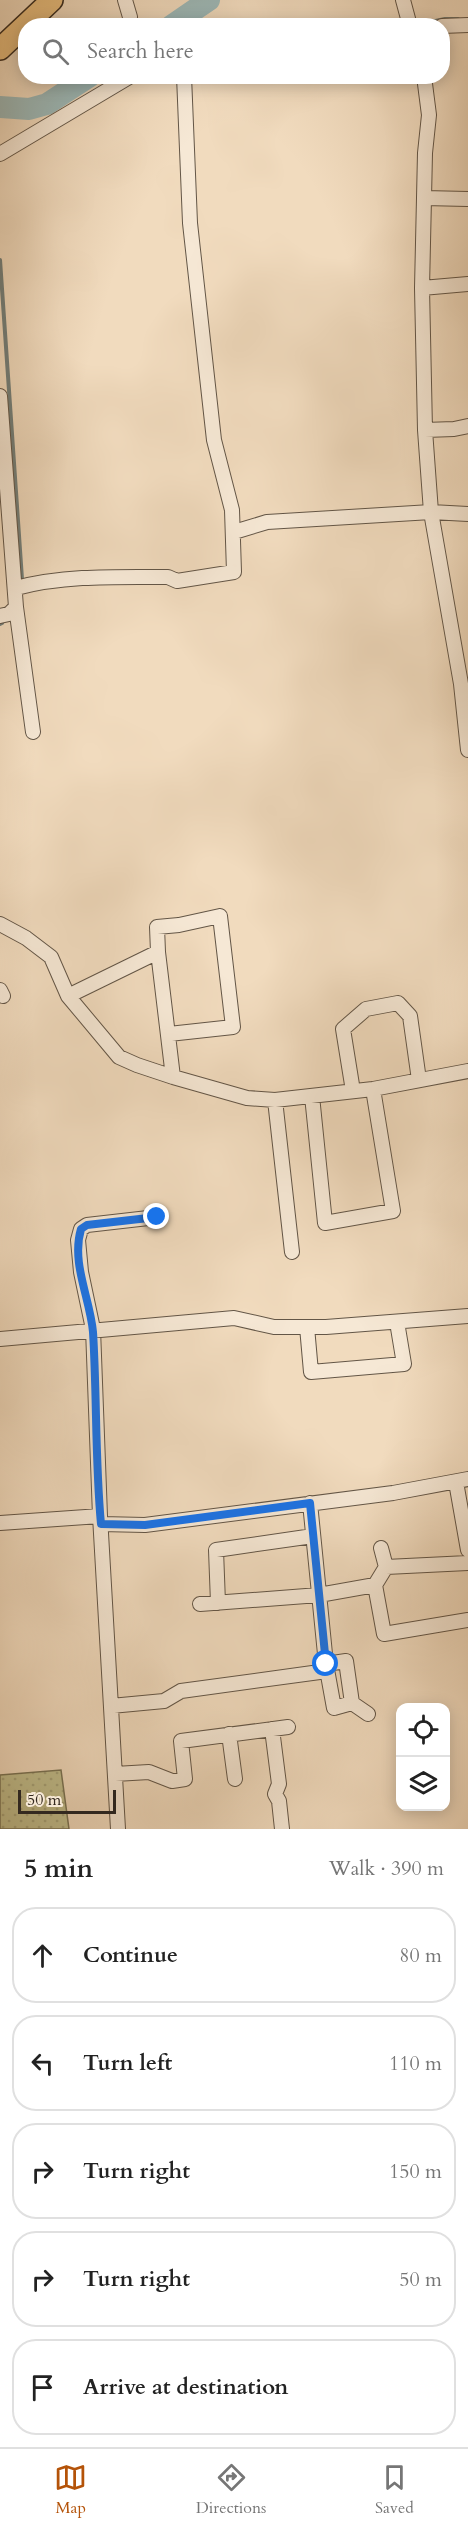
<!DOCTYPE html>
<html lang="en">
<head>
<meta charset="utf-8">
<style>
  body { margin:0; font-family:Cardo,serif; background:#f2f2f2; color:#222 }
  .controls { position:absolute; right:18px; bottom:18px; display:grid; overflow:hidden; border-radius:12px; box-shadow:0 3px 15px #0003 }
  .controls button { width:54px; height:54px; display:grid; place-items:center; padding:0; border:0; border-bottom:2px solid #e0e0e0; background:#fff; color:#222; font:30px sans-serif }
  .scale { position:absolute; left:18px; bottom:15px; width:98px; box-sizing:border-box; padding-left:6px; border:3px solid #34291f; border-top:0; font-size:16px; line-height:21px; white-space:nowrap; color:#34291f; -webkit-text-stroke:4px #f6e8d5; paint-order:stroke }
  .stop { position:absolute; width:18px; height:18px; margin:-14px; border:4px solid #1a73e8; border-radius:50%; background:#fff }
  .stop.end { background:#1a73e8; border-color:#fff; box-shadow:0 2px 6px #0008 }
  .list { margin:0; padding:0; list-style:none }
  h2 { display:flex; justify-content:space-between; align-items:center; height:78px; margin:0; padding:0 24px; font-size:26px }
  h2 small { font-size:20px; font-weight:400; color:#767676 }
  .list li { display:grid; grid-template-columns:39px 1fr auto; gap:18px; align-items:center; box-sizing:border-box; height:96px; margin:0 12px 12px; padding:0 12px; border:2px solid #e0e0e0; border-radius:24px }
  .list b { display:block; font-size:22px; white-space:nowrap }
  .list em { font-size:20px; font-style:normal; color:#767676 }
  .icon { flex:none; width:33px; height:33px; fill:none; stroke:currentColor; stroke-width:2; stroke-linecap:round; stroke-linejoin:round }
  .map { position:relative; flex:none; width:468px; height:1829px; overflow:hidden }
  .search { position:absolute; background:#fff; box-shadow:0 3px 15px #0003; left:18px; right:18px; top:18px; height:66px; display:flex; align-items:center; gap:15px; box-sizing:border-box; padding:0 21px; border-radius:24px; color:#767676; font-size:22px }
  .sheet { height:618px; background:#fff }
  nav { display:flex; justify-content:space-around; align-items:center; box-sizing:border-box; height:84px; border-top:2px solid #e0e0e0; background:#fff; font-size:16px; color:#767676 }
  nav a { display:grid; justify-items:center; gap:3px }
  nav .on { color:#b45309 }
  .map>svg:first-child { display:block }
  .park { fill:url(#park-dots); stroke:#7a7456; stroke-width:1.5 }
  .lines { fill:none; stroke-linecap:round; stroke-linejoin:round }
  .stream { stroke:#727f7b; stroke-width:4 }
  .river { stroke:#9cb9b9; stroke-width:22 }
  .minor-casing { stroke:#635647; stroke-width:16 }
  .primary-casing { stroke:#34291f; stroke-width:24 }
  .minor { stroke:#f6e8d5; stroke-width:14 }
  .primary { stroke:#e8be7f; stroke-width:21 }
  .route { stroke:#1a73e8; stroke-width:8 }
</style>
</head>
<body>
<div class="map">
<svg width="468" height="1829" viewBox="0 0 468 1829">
  <defs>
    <pattern id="park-dots" width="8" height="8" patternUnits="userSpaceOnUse" patternTransform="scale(1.5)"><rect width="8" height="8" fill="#c0be8e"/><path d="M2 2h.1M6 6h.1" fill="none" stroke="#a6a37a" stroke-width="1.8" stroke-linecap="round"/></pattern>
  </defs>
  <rect width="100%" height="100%" fill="#f1dbbe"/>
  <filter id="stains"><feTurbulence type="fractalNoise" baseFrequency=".00333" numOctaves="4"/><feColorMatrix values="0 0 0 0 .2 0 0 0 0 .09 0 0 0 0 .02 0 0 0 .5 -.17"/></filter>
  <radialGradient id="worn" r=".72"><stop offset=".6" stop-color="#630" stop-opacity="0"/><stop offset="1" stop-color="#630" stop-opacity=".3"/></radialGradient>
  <!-- park -->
  <path class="park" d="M61,1770l8,59h-69v-54z"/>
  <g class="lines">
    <!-- stream -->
    <path class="stream" d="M417,25l28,-6h13
      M0,260l22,319
      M0,624l2,-1"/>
    <!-- river -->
    <path class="river" d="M171,26l38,-26
      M0,107l29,2 18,-5 43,-28"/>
    <defs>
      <path id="minor" d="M125,0l5,17
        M403,0l7,26
        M442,26l26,-1
        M424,76l5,39 -4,38 -3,135 3,142 6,82 30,172 7,66
        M0,154l131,-78
        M424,198l44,1
        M422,288l46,-4
        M0,396l16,211 -7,7 -9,2
        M425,430l29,-1 14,-3
        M234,532l33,-10 164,-10 37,2
        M16,588c49,-13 101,-11 152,-11l9,4 57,-9 -2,-62 -18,-70 -24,-217 -6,-147
        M16,607l17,125
        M0,924l26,14 25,19 17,39 51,61 18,8 36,12 74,21 28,2 98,-11 95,-18
        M0,990l3,6
        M68,996l90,-44
        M169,1034l64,-7 -13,-111 -41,9 -22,2 1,25 15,125
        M353,1091l-10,-62 23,-20 32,-6 12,13 9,64
        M312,1096l13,127 68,-12 -20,-122
        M275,1100l17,152
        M307,1327l4,45 93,-8 -7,-42
        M0,1339l234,-21 40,9h52l142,-11
        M456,1482l12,68
        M310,1503l16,161 8,44 18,-5
        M0,1523l100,-7
        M101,1524l44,1 248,-32 75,-14
        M381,1548l5,19 -11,18 9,49 84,-14
        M386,1567l82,-4
        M218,1603l-2,-53 97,-14
        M200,1604l119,-9 56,-10
        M326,1664l20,-3 6,42 16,11
        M111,1706l53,-5 17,-10 146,-20
        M272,1729l7,55 -4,10 4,7 3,28
        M229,1734l6,45
        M115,1774l34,-2 23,9 13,-2 -4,-38 107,-14
        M118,1829l-18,-313 -7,-187 -12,-57 -3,-32 3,-11 6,-4 70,-8"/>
      <path id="primary" d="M0,49l52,-49"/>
    </defs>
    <!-- minor casing -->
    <use href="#minor" class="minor-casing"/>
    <!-- primary casing -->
    <use href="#primary" class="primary-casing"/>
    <!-- minor -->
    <use href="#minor" class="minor"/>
    <!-- primary -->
    <use href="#primary" class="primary"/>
  </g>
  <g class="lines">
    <!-- route -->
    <path class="route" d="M157,1217l-70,8 -6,4c-10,34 9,69 12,103 4,64 2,128 8,192l44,1 165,-22 16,161"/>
  </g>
  <rect width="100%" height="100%" filter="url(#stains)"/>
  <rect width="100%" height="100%" fill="url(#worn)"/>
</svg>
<div class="controls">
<button><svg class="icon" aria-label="locate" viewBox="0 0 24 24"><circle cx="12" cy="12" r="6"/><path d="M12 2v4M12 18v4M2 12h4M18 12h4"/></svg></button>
<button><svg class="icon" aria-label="layers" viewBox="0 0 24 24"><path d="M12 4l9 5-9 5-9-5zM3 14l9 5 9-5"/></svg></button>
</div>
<div class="scale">50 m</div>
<div class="stop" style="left:326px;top:1664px"></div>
<div class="stop end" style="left:157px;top:1217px"></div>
<div class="search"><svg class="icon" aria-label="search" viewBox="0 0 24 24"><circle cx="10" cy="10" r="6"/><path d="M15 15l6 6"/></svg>Search here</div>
</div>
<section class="sheet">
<h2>5 min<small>Walk · 390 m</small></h2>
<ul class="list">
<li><svg class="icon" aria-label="ahead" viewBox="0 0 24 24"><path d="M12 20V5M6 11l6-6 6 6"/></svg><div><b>Continue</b></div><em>80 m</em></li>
<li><svg class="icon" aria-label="left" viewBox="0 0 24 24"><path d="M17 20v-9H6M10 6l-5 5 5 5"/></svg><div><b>Turn left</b></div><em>110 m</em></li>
<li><svg class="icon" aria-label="right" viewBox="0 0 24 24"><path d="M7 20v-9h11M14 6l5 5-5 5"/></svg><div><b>Turn right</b></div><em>150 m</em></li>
<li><svg class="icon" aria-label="right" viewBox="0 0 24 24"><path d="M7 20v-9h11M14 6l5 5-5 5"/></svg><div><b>Turn right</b></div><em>50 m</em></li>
<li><svg class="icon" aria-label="arrive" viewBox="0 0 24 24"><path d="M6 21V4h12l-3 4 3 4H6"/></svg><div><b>Arrive at destination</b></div></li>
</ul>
</section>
<nav>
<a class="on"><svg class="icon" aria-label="map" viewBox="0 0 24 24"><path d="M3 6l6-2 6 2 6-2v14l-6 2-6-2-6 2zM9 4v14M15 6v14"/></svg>Map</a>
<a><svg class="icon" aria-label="directions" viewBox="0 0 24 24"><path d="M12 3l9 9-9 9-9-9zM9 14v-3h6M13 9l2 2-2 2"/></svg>Directions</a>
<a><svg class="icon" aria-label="saved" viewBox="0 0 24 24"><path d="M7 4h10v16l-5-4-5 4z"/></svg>Saved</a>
</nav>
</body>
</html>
